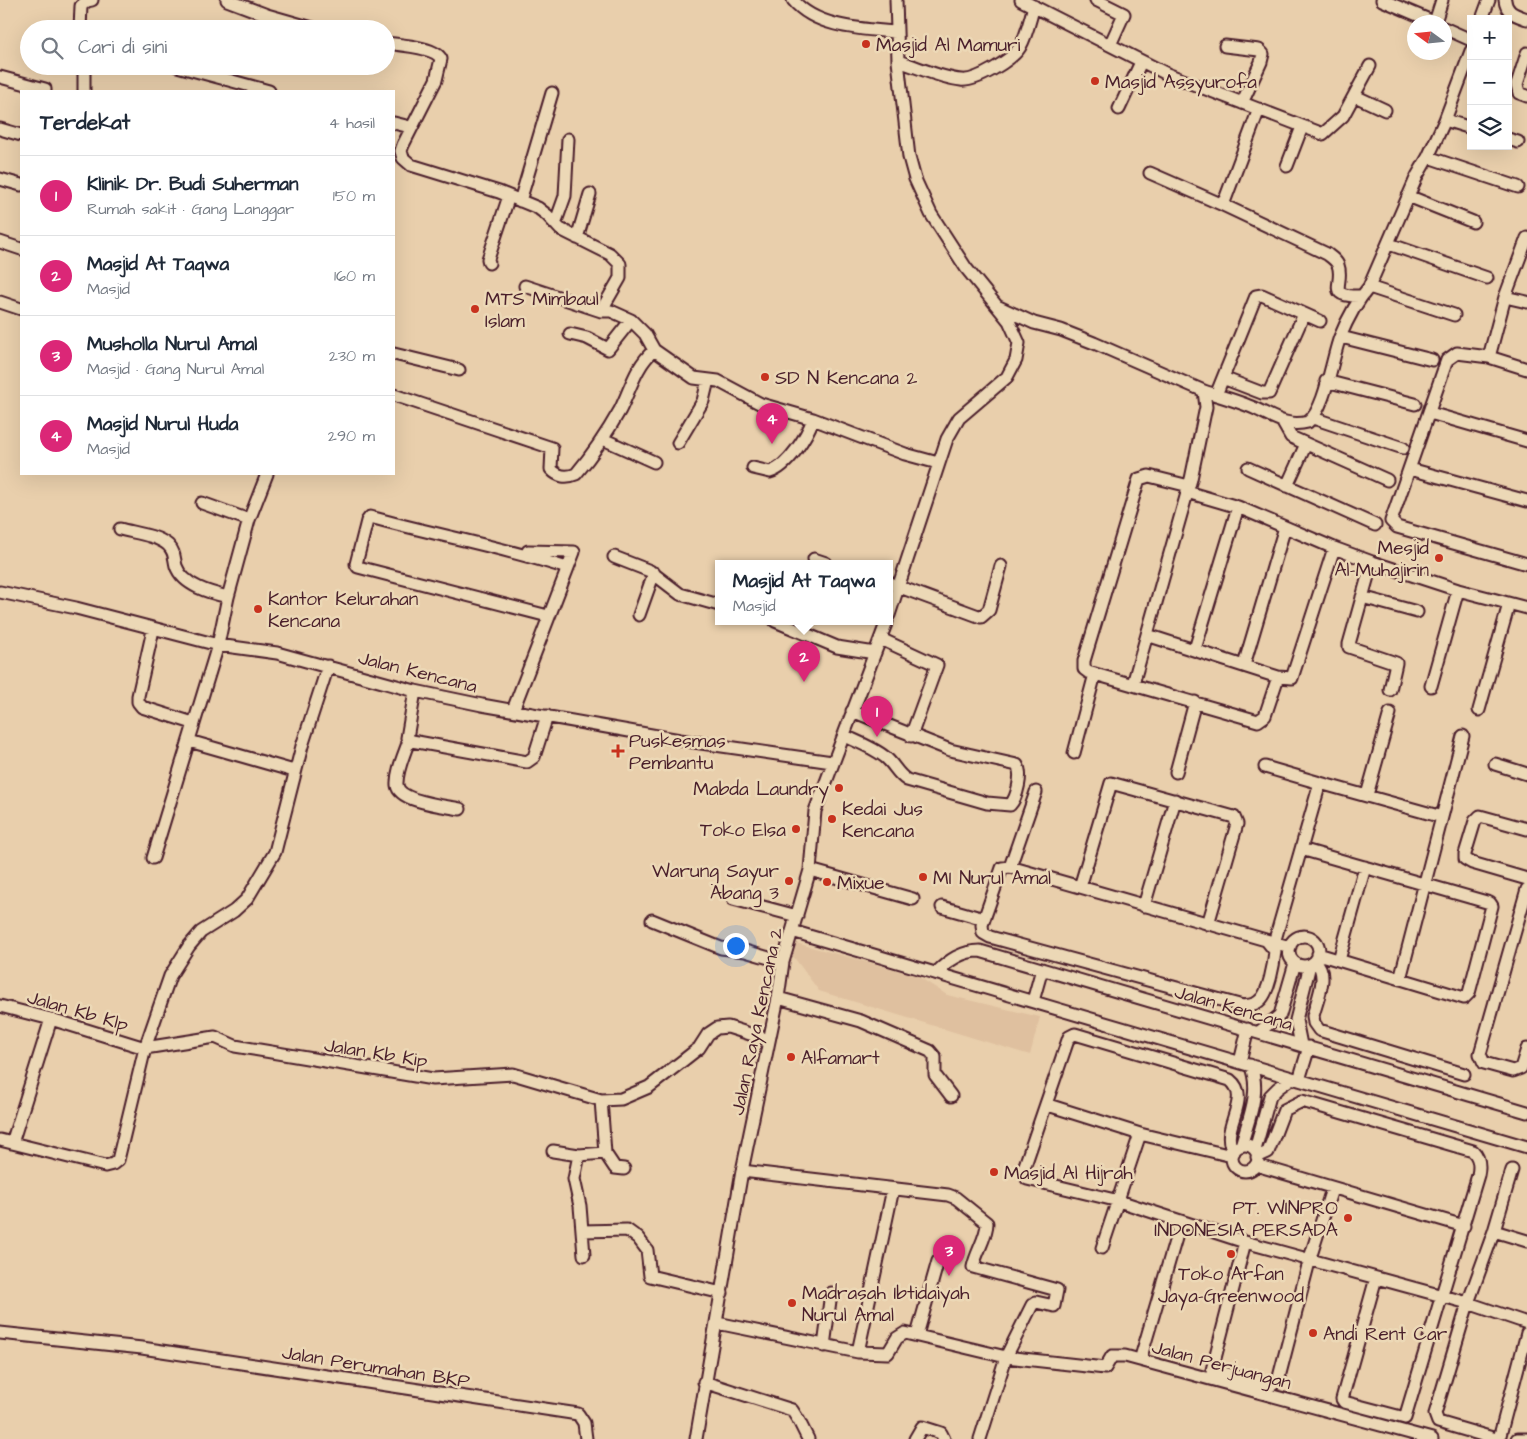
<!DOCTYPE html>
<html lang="id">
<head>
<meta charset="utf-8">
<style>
  body { margin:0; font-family:"Architects Daughter",sans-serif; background:#f2f2f3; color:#1f2937 }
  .controls { position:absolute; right:15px; top:15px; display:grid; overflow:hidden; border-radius:0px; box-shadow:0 5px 20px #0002 }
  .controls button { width:45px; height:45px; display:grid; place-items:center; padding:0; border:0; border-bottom:1px solid #e0e1e3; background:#fff; color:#1f2937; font:25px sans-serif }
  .compass { position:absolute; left:1407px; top:15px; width:45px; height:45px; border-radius:50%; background:#fff; box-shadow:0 5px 20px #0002; rotate:285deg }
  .you { position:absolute; left:735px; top:945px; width:18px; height:18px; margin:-12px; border:4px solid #fff; border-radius:50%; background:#1a73e8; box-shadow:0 0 0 8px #1a73e833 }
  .badge { display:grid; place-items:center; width:32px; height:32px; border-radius:50%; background:#db2777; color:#fff; font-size:16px; font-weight:700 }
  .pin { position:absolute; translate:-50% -41px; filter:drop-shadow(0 1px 2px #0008) }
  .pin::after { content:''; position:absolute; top:26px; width:18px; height:15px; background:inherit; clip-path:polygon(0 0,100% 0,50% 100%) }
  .popup { position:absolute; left:715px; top:560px; width:178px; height:65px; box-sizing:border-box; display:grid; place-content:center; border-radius:0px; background:#fff; filter:drop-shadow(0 1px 4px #0005); font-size:16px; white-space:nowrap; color:#747a83 }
  .popup b { font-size:19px; color:#1f2937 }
  .popup::after { content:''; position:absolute; left:50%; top:100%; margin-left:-10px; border:10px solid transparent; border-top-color:#fff }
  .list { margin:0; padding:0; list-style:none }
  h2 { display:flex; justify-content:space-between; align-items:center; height:65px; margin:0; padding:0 20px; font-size:21px }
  h2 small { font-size:16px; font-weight:400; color:#747a83 }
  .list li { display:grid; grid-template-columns:32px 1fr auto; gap:15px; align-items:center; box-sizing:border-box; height:80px; padding:0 20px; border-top:1px solid #e0e1e3 }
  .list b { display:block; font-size:19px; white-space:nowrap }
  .list p { margin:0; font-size:16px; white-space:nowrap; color:#747a83 }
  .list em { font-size:16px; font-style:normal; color:#747a83 }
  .icon { flex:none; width:28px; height:28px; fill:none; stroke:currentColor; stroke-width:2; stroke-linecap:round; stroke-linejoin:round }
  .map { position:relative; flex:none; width:1527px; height:1439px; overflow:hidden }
  .search { position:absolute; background:#fff; box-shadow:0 5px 20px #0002; left:20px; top:20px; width:375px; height:55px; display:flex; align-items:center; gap:12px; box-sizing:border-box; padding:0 18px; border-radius:28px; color:#747a83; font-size:19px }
  .panel { position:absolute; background:#fff; box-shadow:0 5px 20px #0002; left:20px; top:90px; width:375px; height:385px; border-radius:0px }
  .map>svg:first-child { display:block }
  .built { fill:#dfc09f }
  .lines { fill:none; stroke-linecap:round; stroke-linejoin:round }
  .minor-casing { stroke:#4a1f2b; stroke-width:15 }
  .minor { stroke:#ecd8b6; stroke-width:11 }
  .poi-dot { fill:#c8321e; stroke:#ecd8b6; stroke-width:2 }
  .labels { text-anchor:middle; stroke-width:5; stroke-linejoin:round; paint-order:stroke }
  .poi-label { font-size:19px; fill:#4a1f2b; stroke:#ecd8b6; text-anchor:start }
  .street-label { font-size:19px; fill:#4a1f2b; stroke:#ecd8b6 }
</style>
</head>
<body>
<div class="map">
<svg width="1527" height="1439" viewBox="0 0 1527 1439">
  <rect width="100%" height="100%" fill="#e9cfac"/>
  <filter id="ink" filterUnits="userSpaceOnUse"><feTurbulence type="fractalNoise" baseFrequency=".02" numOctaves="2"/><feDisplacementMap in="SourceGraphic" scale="10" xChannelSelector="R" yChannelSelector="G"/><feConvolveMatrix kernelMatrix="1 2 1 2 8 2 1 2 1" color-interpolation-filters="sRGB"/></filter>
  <g filter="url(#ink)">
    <!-- built -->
    <path class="built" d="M796,943l120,32 31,20 93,22 -10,38 -211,-64 -26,-35z"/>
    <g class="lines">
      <defs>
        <path id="minor" d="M227,0l40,15 49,14
          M793,0c23,28 70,29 103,32
          M1021,0l146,74 156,60 20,-18 27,-50
          M1096,0l28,14 -14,31
          M1382,0l52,22
          M1505,0c1,13 11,15 22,19
          M1482,19l7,-19
          M1435,22l7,-22
          M1444,28l27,12
          M80,29l1,-23 6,-5 5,-1
          M386,43c13,2 50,4 55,16l-5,21 -33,65 -2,6 2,7 8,7 88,27 39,16 9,7 13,14 50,25 10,10v14l-19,33h10l20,9 14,14 9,16 40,28 24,3 43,23 52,15 92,35 33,9
          M1225,46l34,4 4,4 -2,8 -19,41
          M1527,53l-10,31 2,9 8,3
          M898,61c20,6 42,17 63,19 15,2 51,-20 59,-33 7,-12 10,-28 14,-41
          M177,66l92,25
          M0,77l45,12v2
          M84,91v-25
          M1355,96l30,14
          M1119,109l22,-47
          M1259,109l-36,96 104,49c4,3 9,6 11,11 7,18 -14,32 23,31
          M1445,120l26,8
          M394,123l16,4
          M0,129l21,6
          M1508,139l10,3
          M1428,157l17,-37 26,-69
          M1287,166l15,-39
          M1150,173l73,32
          M0,179l21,6
          M1408,196l65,26
          M520,201l32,-108
          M555,224l10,-28 3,-57
          M577,238l13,-44
          M1527,238l-22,59 -16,60 -32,-4 -10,7 -56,161 6,6 130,37
          M0,242l21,7
          M1389,244l98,34
          M489,263l-1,-4 21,-63
          M525,286l76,25
          M1369,287l85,28
          M1505,297l22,5
          M0,302l21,7
          M999,307l35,16 27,7 33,13 110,48 2,16 -15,72 -58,205
          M570,334l17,4 21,11 23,-29
          M1341,337l91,23
          M394,354l65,16
          M1489,357l38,12
          M1223,378l39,15h7l35,-79
          M1326,381l89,23
          M1204,391c15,5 30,9 45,15 21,8 35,22 59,16 17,-12 24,-64 32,-85 7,-17 17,-36 29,-50l48,-111 11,-19 90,30
          M394,395l158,53 -1,21c7,8 16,9 25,5 17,-20 31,-41 44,-64 11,-22 15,-43 34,-60
          M1216,395l40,-99 6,-1 58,26
          M1430,413l97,28
          M1313,418l90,30
          M1283,423l8,14 96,43
          M603,439l51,23
          M678,443l25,-42 5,-21
          M753,468l17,4c18,-5 37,-36 43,-53
          M1248,468l127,57
          M1410,469l117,32
          M1189,486l-40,-10 -10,3 -55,182v8l4,3 170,49 7,-5 13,-39
          M1287,486l19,-42
          M1187,492l51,15 96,41 38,14 86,28 69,18
          M202,503l47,17
          M120,529c15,4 36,6 48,16 7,7 6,13 8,21 7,20 35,27 52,31
          M614,557l36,14 30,23 39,11
          M814,559l12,4
          M1372,562l-23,82v3l47,16 -6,27
          M889,583l92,34 8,-7 12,-44
          M0,592l76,16 142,37 59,8 138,38 67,14 198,35 152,22
          M1362,597l55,15
          M639,615l15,-42
          M889,615l58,-176 12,-21 48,-41 9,-17 3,-17 -10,-22 -43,-53 -35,-54 -16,-35 -6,-22 -11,-96 -2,-61
          M548,616l-190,-49 -2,-3 11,-43 3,-4c66,18 133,30 197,51
          M775,621l62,26 38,6
          M153,630l-15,66v6l4,5 51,16
          M1147,635l131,42 14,1 42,-130
          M881,639l56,26 -26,71
          M1195,649l43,-142
          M1244,665l41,-138
          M1431,686l27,-96
          M415,691l-8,47 5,3 115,21 7,-5 13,-41
          M513,710l61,-158 -46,-1
          M1479,710l30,-106
          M845,736c13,6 29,12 40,21 9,7 12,17 22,23l80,23 23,2c7,-7 13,-31 7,-40l-67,-15 -98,-39
          M409,740c-4,13 -13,31 -12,45 2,17 49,21 63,24
          M189,741l105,30
          M1074,753l21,-79
          M1495,764l32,10
          M1265,767l55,16 -46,160
          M1176,772l19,-70
          M1320,783l122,34
          M1036,792l-26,75 280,80
          M1367,795l23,-82
          M1527,829l-47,-13 -5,5 -10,33v5l7,4 55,16
          M1301,849l189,54 2,3 -23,87 -5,5 -146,-44
          M153,858l65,-213 10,-48 21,-77 18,-46
          M1010,867l-8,1 -20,57 1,8 7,4 253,69c6,-1 12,-1 16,-5 10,-7 15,-38 16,-50l-8,-10
          M810,870l103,29
          M1080,887l31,-104 123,34 3,7 -29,100
          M1527,889l-47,165 4,9 29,8 8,-3 6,-19
          M733,899l64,17
          M1144,906l31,-106
          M942,907l42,12
          M652,920l69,28 24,3 38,11
          M792,931l735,216
          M1289 951a15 15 0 1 1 30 0a15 15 0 1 1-30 0Z
          M1339,960l26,-93
          M1315,961c15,13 2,38 -2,55l1,7 5,7 145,44
          M936,973c13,-13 26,-22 44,-22l547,161
          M1400,979l63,-243
          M778,998l83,23 69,30 5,6v18l16,21
          M1033,1001l9,-32
          M0,1006l51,13 94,29 70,-11 20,9 198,33 80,-5 88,26 20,-1 28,-12 36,-28 14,-11 9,-14 9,-6 11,-1 41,13
          M1259,1032l21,-17 15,-52
          M1301,1045l-5,-25 14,-55
          M1240,1062l8,-33
          M1299,1080l10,-33
          M601,1100l4,53 10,15 9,1
          M1048,1105l92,29 92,22
          M0,1140l105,26 8,-2 5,-4 27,-112 25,-72 19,-30 12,-14 33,-21 13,-12 28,-47 27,-106 26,-80
          M12,1143l39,-124
          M1232 1158a13 13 0 1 1 26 0a13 13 0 1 1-26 0Z
          M1241,1146c7,-26 21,-55 9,-81
          M1255,1150l15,-54 8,-8 14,-10
          M553,1151l26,4 26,-2
          M1234,1152c-17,-22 20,-53 -4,-72l-155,-46 -6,3 -46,134 4,8 92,22 126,41 223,61 59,20
          M579,1155l-5,24 6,27 4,49
          M1257,1157l11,-5 16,-42 18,-9 171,50c7,7 7,15 5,24l-73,243 -61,-16 -2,-3 34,-121
          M1256,1165l208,61
          M742,1171l206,24 8,3 31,25c0,14 -11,29 -14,44l84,23 -3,16 -18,-4 -4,3 -26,52 -26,82
          M582,1231l45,-1 11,8 9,12 3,26 72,17
          M1494,1231l33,10
          M1245,1242l-33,128 60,15 6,-4 32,-123 22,-69
          M1102,1248l38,-114
          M717,1323l141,29 30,1 9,-15 8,-5 101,24 99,11 7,-12h13l307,83
          M0,1333l142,15 436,66 6,9 2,16
          M917,1335l21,-74
          M824,1346l7,-53
          M858,1352l35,-163
          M1141,1357l40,-136
          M704,1382l88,28 7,11 9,18
          M696,1439l46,-268 36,-173 5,-36 27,-92 5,-59 72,-190
          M915,1439l7,-12 19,6 3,6
          M1496,1439l-58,-17 -3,-8 33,-111 26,-72 18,-61
          M1499,1439l28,-106
          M1517,1439h10"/>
      </defs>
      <!-- minor casing -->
      <use href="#minor" class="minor-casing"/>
      <!-- minor -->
      <use href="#minor" class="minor"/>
    </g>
  </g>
  <!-- markers -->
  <g class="poi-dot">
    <circle cx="866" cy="44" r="5"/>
    <circle cx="1095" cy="81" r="5"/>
    <circle cx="475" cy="309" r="5"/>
    <circle cx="765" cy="377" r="5"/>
    <circle cx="1439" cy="558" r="5"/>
    <circle cx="258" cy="609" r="5"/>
    <path d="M615.5 743.5h5v5h5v5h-5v5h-5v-5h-5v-5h5z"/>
    <circle cx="839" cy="788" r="5"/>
    <circle cx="832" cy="819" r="5"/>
    <circle cx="796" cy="829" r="5"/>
    <circle cx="923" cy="877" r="5"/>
    <circle cx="789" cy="881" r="5"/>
    <circle cx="827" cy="882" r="5"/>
    <circle cx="791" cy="1057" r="5"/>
    <circle cx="994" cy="1172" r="5"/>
    <circle cx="1348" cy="1218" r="5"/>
    <circle cx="1231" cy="1254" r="5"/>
    <circle cx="792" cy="1303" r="5"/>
    <circle cx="1313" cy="1333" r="5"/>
  </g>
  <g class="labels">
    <!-- poi labels -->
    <g class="poi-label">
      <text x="876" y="51">Masjid Al Mamuri</text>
      <text x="1105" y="88">Masjid Assyurofa</text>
      <text x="485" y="305">MTS Mimbaul<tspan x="485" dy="22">Islam</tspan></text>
      <text x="775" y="384">SD N Kencana 2</text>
      <text x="1429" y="554" text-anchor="end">Mesjid<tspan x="1429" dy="22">Al-Muhajirin</tspan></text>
      <text x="268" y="605">Kantor Kelurahan<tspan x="268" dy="22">Kencana</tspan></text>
      <text x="629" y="747">Puskesmas<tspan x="629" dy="22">Pembantu</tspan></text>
      <text x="829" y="795" text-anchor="end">Mabda Laundry</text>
      <text x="842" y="815">Kedai Jus<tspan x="842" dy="22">Kencana</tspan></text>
      <text x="786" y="836" text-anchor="end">Toko Elsa</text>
      <text x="779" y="877" text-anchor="end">Warung Sayur<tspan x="779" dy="22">Abang 3</tspan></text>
      <text x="933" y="884">MI Nurul Amal</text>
      <text x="837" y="889">Mixue</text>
      <text x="801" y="1064">Alfamart</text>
      <text x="1004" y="1179">Masjid Al Hijrah</text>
      <text x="1338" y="1214" text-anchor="end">PT. WINPRO<tspan x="1338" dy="22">INDONESIA PERSADA</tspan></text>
      <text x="1231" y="1280" text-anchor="middle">Toko Arfan<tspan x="1231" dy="22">Jaya-Greenwood</tspan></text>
      <text x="802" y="1299">Madrasah Ibtidaiyah<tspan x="802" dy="22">Nurul Amal</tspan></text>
      <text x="1323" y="1340">Andi Rent Car</text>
    </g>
    <!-- street labels -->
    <g class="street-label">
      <text transform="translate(418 671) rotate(14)" y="7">Jalan Kencana</text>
      <text transform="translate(1234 1007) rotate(16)" y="7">Jalan Kencana</text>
      <text transform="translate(78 1010) rotate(16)" y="7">Jalan Kb Klp</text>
      <text transform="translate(756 1021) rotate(-78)" y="7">Jalan Raya Kencana 2</text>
      <text transform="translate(376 1052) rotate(9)" y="7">Jalan Kb Kip</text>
      <text transform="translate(1222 1364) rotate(15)" y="7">Jalan Perjuangan</text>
      <text transform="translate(376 1366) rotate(9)" y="7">Jalan Perumahan BKP</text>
    </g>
  </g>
</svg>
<div class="controls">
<button>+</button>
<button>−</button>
<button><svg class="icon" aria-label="layers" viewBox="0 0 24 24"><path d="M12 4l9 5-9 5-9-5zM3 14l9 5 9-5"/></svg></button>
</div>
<svg class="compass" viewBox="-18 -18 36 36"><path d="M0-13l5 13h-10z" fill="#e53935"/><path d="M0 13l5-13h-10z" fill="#747a83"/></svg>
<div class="you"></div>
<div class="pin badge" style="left:877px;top:737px">1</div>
<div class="pin badge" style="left:804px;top:682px">2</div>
<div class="popup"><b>Masjid At Taqwa</b>Masjid</div>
<div class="pin badge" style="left:949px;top:1276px">3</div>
<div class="pin badge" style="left:772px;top:444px">4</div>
<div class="search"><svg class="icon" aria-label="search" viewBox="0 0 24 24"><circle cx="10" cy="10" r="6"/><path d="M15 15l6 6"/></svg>Cari di sini</div>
<section class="panel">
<h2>Terdekat<small>4 hasil</small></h2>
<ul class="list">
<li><span class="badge">1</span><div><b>Klinik Dr. Budi Suherman</b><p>Rumah sakit · Gang Langgar</p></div><em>150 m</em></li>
<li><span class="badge">2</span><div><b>Masjid At Taqwa</b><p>Masjid</p></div><em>160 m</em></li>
<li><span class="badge">3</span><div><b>Musholla Nurul Amal</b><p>Masjid · Gang Nurul Amal</p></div><em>230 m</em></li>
<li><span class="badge">4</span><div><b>Masjid Nurul Huda</b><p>Masjid</p></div><em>290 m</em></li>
</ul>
</section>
</div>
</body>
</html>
